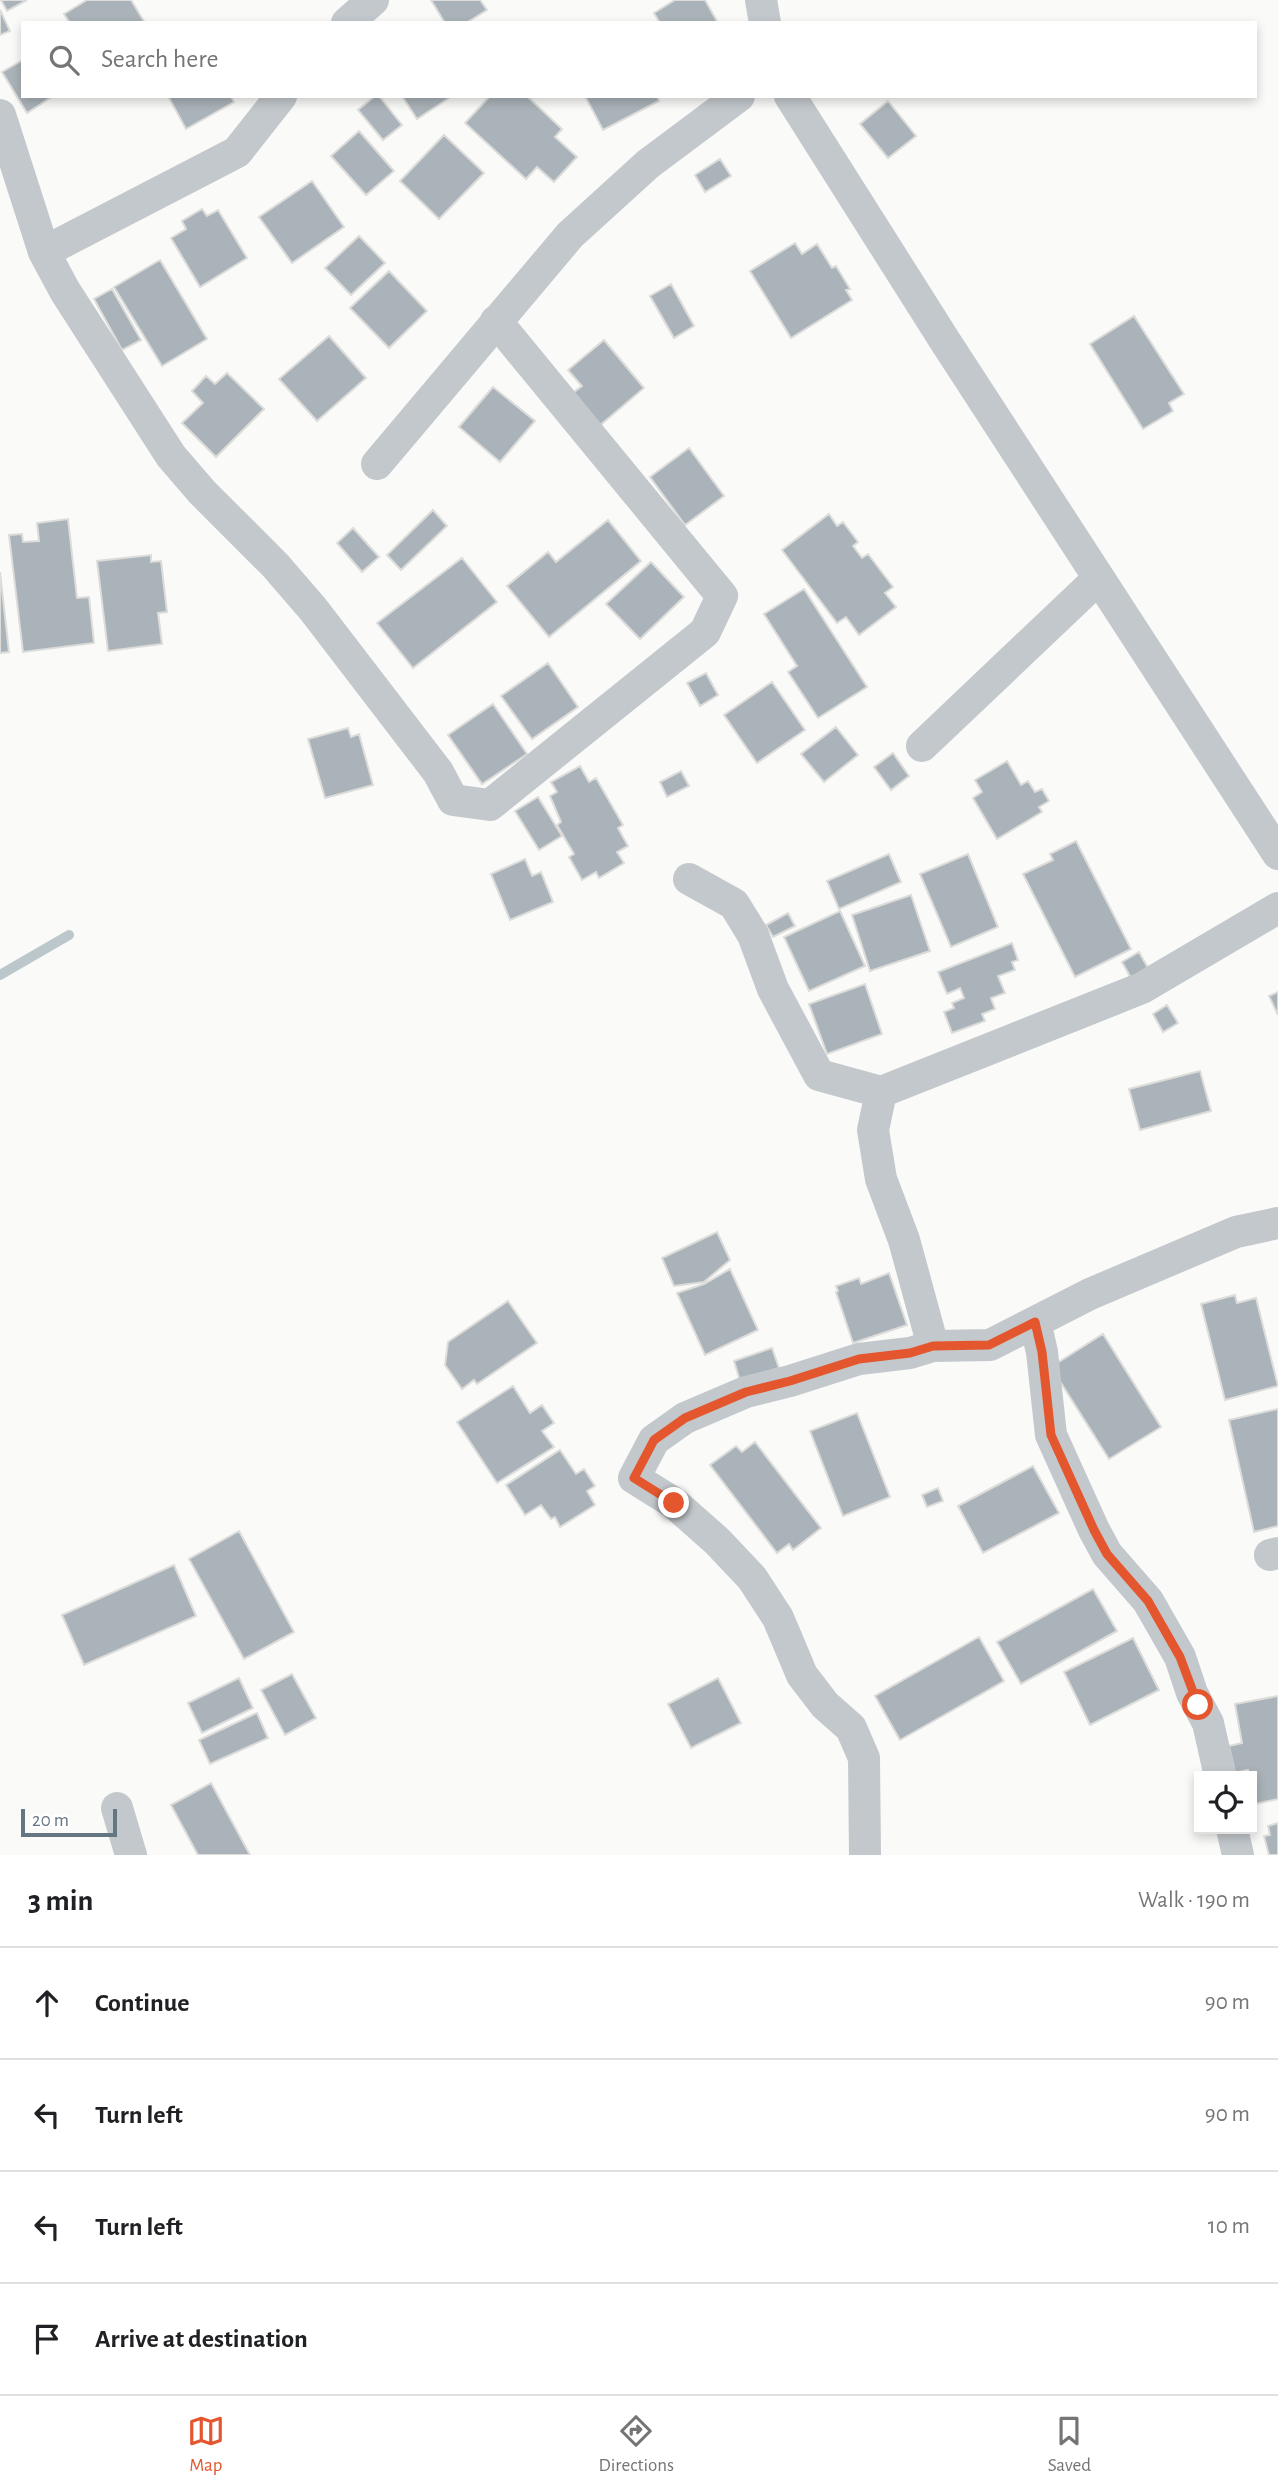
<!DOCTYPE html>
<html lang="en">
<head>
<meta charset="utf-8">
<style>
  body { margin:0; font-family:"Alegreya Sans",sans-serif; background:#f2f2f2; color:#202124 }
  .controls { position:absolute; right:21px; bottom:21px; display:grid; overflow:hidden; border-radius:0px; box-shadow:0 4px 10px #0003 }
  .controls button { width:63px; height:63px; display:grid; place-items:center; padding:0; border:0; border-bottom:2px solid #e0e0e0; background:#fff; color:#202124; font:35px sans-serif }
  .scale { position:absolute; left:21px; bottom:18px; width:96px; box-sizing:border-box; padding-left:7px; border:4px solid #657683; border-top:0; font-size:19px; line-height:24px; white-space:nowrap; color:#657683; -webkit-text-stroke:5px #fff; paint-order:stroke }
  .stop { position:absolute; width:21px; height:21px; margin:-16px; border:5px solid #e4572e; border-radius:50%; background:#fff }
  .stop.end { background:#e4572e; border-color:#fff; box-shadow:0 2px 7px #0008 }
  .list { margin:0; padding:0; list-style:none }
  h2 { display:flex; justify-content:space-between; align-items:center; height:91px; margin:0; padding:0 28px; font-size:30px }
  h2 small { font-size:23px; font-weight:400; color:#757577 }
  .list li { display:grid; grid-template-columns:46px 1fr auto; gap:21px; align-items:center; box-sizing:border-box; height:112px; padding:0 28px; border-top:2px solid #e0e0e0 }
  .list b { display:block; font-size:26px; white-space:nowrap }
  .list em { font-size:23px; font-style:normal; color:#757577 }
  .icon { flex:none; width:38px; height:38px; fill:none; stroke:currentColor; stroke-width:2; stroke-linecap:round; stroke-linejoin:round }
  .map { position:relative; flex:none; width:1278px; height:1855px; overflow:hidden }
  .search { position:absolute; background:#fff; box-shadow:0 4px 10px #0003; left:21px; right:21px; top:21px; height:77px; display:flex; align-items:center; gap:18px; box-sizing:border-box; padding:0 24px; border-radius:0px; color:#757577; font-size:26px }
  .sheet { height:539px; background:#fff }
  nav { display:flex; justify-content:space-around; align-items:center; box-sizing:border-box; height:98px; border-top:2px solid #e0e0e0; background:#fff; font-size:19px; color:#757577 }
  nav a { display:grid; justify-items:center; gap:4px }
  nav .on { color:#e4572e }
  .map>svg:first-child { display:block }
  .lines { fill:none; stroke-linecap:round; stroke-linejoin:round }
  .stream { stroke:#bbc7cb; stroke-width:10 }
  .building { fill:#aab3b9; stroke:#dcdcda; stroke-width:2 }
  .street { stroke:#c3c8cc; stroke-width:32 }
  .route { stroke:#e4572e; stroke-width:9 }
</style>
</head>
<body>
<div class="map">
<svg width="1278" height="1855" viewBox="0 0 1278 1855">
  <rect width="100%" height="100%" fill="#fafaf8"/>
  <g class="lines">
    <!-- stream -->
    <path class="stream" d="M0,975l69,-40"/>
  </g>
  <!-- building -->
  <path class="building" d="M1,0h26l-20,11z
    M87,0h44l14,23h-75l-6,-9z
    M431,0h49l7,10 -21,13h-21z
    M675,0h30l13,23h-58l-6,-10z
    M0,10l10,21 -10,4z
    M23,60v36h30l-26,17 -25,-41z
    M168,96h63l3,6 -48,27z
    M375,96h4l23,29 -19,15 -25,-30z
    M402,96h50l-35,23z
    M490,96h37l35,33 -7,8 22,20 -23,25 -17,-15 -11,12 -61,-56z
    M585,96h72l2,5 -56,29z
    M888,101l28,35 -28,22 -28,-34z
    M359,131l35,40 -28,24 -35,-39z
    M444,135l40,38 -45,46 -39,-38z
    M720,159l11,17 -26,16 -10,-17z
    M312,181l32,46 -52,36 -33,-46z
    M202,209l5,7 11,-6 29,48 -47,29 -29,-49 15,-9 -4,-8z
    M359,236l26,27 -34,32 -26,-27z
    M795,243l7,11 15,-10 15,24 4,-2 14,23 -4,1 6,10 -61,38 -41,-67z
    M160,260l47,79 -45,27 -48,-79z
    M389,271l38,40 -38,37 -39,-40z
    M671,284l23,42 -20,12 -24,-42z
    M112,289l29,51 -19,10 -28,-51z
    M1134,316l50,78 -15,9 4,8 -30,18 -53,-85z
    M329,336l37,42 -49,43 -38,-42z
    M604,340l40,48 -46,39 -28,-32 12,-9 -14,-16z
    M227,373l37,36 -48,48 -34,-34 21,-20 -11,-12 14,-15 9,8z
    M493,387l42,34 -35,41 -41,-35z
    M689,448l35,48 -39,29 -35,-48z
    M433,510l14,16 -46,44 -14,-15z
    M829,514l8,12 6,-4 15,20 -5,4 9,12 6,-4 25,33 -8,6 11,14 -37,28 -13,-18 -9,6 -55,-73z
    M68,519l9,79 12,-1 5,46 -71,9 -14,-117 13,-1 1,8 16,-1 -2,-18z
    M608,520l33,41 -92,76 -42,-51 41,-34 8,10z
    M353,528l26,29 -17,15 -25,-29z
    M151,555v7l10,-1 6,51 -9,1 4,31 -54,7 -11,-90z
    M462,558l35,44 -84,66 -36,-45z
    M651,562l33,35 -44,42 -34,-35z
    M0,572l9,80 -9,1z
    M804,589l63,98 -49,31 -30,-46 9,-6 -33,-52z
    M548,663l30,44 -46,32 -31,-43z
    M706,673l12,22 -18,11 -13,-23z
    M772,682l33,48 -48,33 -33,-48z
    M493,704l34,50 -45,30 -34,-49z
    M836,727l22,28 -34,27 -23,-28z
    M348,728l3,9 8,-3 14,51 -48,13 -17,-59z
    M893,753l16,23 -18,14 -17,-23z
    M1007,761l14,24 7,-4 7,11 7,-3 7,12 -10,6 3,5 -45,27 -24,-41 9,-6 -7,-12z
    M580,766l9,16 7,-4 27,47 -5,3 10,18 -11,6 7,11 -25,15 -3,-6 -14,8 -13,-23 5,-3 -17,-29 4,-3 -11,-26 7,-4 -6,-10z
    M681,771l8,15 -22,11 -7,-15z
    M538,797l24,39 -23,14 -24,-39z
    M1076,841l55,108 -56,28 -52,-103 30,-14 -3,-6z
    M889,854l12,28 -62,27 -12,-28z
    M968,854l30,73 -47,20 -31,-73z
    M525,859l7,17 9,-4 12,30 -43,18 -19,-46z
    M911,895l19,56 -60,20 -18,-56z
    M840,911l25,55 -56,25 -25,-54z
    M788,913l7,13 -22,11 -7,-12z
    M1012,943l6,17 -6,2 3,8 -17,6 7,17 -14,5 4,11 -13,5 3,7 -33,12 -8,-21 10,-4 -2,-5 12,-5 -4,-10 -13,6 -9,-22z
    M1139,952l9,16 -17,10 -9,-16z
    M865,984l17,50 -55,20 -18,-50z
    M1278,992v23l-9,-19z
    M1167,1005l11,18 -15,9 -10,-18z
    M1200,1071l11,40 -71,19 -11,-41z
    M717,1232l13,28 -26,22 -30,4 -12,-28z
    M730,1269l28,61 -53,25 -28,-62 27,-9z
    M889,1273l18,52 -54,18 -17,-51 2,-1 -2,-5 23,-8 2,6z
    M1235,1295l2,8 19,-5 22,88 -53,14 -24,-96z
    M508,1301l29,42 -60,41 -3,-4 -12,9 -17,-24 3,-23z
    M1103,1334l58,93 -52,32 -58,-92z
    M772,1348l7,20 -39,13 -6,-20z
    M513,1386l17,27 12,-8 12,18 -12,8 12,16 -57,36 -40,-61z
    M1278,1409v117l-24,6 -25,-112z
    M857,1413l33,84 -47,19 -33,-85z
    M755,1442l66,86 -28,22 -4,-6 -12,9 -67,-88 26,-19 6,6z
    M560,1450l16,24 8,-5 11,17 -8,5 8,14 -35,22 -5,-10 -4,2 -10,-14 -16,10 -19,-30z
    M1033,1466l26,47 -76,40 -25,-47z
    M938,1488l5,13 -16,6 -5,-12z
    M239,1531l55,101 -50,27 -55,-100z
    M174,1565l22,51 -112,49 -22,-50z
    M1093,1589l24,42 -96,53 -24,-42z
    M979,1637l25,44 -104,59 -25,-44z
    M1133,1638l26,52 -69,35 -26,-53z
    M292,1674l24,44 -31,17 -24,-45z
    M239,1678l14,30 -51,25 -14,-30z
    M718,1678l23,45 -50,25 -23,-44z
    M1278,1696v103l-23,5 -3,-28h-3l-1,-6 -13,3 -6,-27 13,-3 -7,-39z
    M257,1713l11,25 -58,26 -11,-24z
    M211,1783l39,72h-52l-27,-50z
    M1278,1823v32h-9l-5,-19 6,-1 -2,-9z"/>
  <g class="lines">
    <!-- street -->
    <path class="street" d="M761,0l4,23
      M347,23l26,-23
      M790,96l155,245 333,513
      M0,115l44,137 21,39 106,165 31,36 73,73 38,44 125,163 15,28 37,5 215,-173 17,-36 -226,-275
      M44,252l193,-100 44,-56
      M377,464l193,-229 78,-71 91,-68
      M922,746l177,-168
      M689,879l45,25 19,31 20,54 46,86 62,17 261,-104 136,-80
      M881,1092l-8,38 8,49 23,61 29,106 57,-1 100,-51 146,-62 42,-9
      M1035,1322l7,30 9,83 43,95 13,24 41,47 32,56 12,36 16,30 12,53
      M1270,1555l8,-2
      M117,1808l14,47
      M1232,1829l6,26
      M865,1855l-1,-97 -13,-30 -26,-23 -23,-30 -24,-57 -26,-40 -35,-37 -43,-38 -40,-25 20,-38 31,-22 61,-26 44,-11 69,-22 51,-6 23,-7"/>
  </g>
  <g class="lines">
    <!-- route -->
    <path class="route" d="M674,1503l-40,-25 20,-38 31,-22 61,-26 44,-11 69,-22 51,-6 23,-7 56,-1 46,-23 7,30 9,83 43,95 13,24 41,47 32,56 18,48"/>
  </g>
</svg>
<div class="controls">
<button><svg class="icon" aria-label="locate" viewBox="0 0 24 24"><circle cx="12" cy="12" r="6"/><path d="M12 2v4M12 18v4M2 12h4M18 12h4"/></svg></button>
</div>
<div class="scale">20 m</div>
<div class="stop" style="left:1198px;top:1705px"></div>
<div class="stop end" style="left:674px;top:1503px"></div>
<div class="search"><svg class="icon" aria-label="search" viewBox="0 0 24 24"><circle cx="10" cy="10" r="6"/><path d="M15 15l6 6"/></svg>Search here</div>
</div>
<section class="sheet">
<h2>3 min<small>Walk · 190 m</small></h2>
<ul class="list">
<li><svg class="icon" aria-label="ahead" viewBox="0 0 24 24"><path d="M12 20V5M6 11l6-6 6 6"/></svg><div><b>Continue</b></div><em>90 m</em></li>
<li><svg class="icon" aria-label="left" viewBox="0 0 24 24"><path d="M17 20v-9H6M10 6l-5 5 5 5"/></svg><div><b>Turn left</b></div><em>90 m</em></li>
<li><svg class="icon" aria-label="left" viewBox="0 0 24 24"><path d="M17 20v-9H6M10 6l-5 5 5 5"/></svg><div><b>Turn left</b></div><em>10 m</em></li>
<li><svg class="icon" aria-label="arrive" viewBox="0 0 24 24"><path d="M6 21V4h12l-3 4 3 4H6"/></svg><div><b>Arrive at destination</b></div></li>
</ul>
</section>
<nav>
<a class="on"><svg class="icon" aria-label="map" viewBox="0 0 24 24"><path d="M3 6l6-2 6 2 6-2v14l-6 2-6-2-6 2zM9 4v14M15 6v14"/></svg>Map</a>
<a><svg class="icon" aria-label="directions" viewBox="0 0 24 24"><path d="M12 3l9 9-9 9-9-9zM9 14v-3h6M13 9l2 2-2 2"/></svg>Directions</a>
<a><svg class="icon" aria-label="saved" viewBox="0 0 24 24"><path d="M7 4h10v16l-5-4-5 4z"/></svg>Saved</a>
</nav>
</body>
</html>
